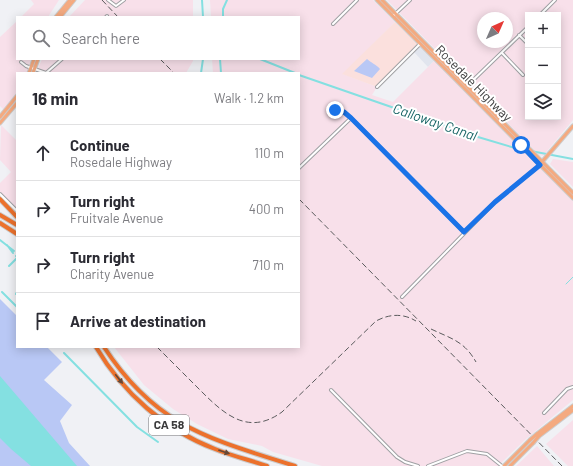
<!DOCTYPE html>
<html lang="en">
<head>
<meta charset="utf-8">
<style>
  body { margin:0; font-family:Barlow,sans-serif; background:#f2f2f3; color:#2b2b33 }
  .controls { position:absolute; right:12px; top:12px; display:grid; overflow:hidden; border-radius:0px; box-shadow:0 2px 10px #0003 }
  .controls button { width:36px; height:36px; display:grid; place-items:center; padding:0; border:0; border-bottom:1px solid #e1e1e2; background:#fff; color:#2b2b33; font:20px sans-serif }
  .compass { position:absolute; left:477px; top:12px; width:36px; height:36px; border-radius:50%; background:#fff; box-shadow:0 2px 10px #0003; rotate:45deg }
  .stop { position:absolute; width:12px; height:12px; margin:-9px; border:3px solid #1a73e8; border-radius:50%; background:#fff }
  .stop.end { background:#1a73e8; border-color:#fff; box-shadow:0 1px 4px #0008 }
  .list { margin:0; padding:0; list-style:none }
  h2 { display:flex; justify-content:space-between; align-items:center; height:52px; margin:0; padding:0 16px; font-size:17px }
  h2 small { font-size:13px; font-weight:400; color:#7c7c81 }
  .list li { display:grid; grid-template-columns:26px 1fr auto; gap:12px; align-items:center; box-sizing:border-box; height:56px; padding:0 16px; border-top:1px solid #e1e1e2 }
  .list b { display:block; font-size:15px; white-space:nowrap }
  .list p { margin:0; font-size:13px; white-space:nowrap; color:#7c7c81 }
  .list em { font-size:13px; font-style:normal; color:#7c7c81 }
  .icon { flex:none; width:22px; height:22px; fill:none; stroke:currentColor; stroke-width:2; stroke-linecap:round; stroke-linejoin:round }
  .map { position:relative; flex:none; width:573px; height:466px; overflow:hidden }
  .search { position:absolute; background:#fff; box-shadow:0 2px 10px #0003; left:16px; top:16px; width:284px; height:44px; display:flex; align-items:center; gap:10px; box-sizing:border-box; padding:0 14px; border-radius:0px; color:#7c7c81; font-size:15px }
  .panel { position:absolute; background:#fff; box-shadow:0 2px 10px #0003; left:16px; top:72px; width:284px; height:276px; border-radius:0px }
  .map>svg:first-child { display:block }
  .built { fill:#e1e5ee }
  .industrial { fill:#f8e0ea; fill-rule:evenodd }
  .education { fill:#fbe0dd }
  .green { fill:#b9c8f5 }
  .water { fill:#84e0e1 }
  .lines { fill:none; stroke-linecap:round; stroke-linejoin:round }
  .stream { stroke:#84e0e1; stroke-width:1 }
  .canal { stroke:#84e0e1; stroke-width:2 }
  .minor-casing { stroke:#a0a1a4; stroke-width:4 }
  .major-casing { stroke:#ccc; stroke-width:5 }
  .highway-casing { stroke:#ccc; stroke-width:6 }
  .minor { stroke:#fff; stroke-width:2 }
  .major { stroke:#f4aa80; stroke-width:3 }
  .highway { stroke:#ec712c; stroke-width:4 }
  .rail { stroke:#5b5b5d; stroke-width:1; stroke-dasharray:6 3; stroke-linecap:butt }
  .major-bridge-casing { stroke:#ccc; stroke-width:5; stroke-linecap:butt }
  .major-bridge { stroke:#f4aa80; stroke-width:3 }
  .oneway { fill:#664837 }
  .route { stroke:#1a73e8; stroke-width:5 }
  .labels { text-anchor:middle; stroke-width:4; stroke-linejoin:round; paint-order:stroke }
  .shield { fill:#fff; stroke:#757576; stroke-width:1 }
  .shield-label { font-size:12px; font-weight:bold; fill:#3a3a3b }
  .street-label { font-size:13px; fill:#3a3a3b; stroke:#fff }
  .water-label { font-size:14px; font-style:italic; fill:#186465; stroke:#fff }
</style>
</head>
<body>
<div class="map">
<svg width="573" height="466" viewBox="0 0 573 466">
  <rect width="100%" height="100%" fill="#f0f1f5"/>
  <!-- built -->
  <path class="built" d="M419,45l15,16 -6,6 -15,-16z"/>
  <!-- industrial -->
  <path class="industrial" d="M31,0h28l-11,17h-27l13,-13z
    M85,0h108v17h-124z
    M210,0h163l22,22 -52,52 34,13 -5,8 21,7 41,-41 139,140v199l-47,39 -28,27h-176l-49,-14 -11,-6 -34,-7 -31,-15 -24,-15 -29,-24 -30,-38h185v-274h-86l-1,-14h87v-42h-88z
    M387,0h186v120l-30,36 -4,-1zM528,15h30v102h-30zM483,18h24v24h-24z
    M17,21v38h14l-4,14h-10v20l-13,17 -4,-4v-69z
    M42,59h151v2l-7,12h-150z
    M1,125l16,16v70l-17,-18v-10l11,-11 -11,-12z
    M553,159l20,3v25l-23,-23z
    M573,420v46h-5l-22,-22z
    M537,446l17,20h-38z"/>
  <!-- education -->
  <path class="education" d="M395,22l24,23 -42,42 -35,-13z"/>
  <!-- green -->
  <path class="green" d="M367,59c4,4 9,5 13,10l-8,9 -18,-7z
    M0,299l17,17v31h30l15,15 -18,18 28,25 -12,16 9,22 21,23h-90z"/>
  <!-- water -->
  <path class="water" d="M0,376l77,90h-46l-20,-17 -11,-11z"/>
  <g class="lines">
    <!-- stream -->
    <path class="stream" d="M566,284l7,-7"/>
    <!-- canal -->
    <path class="canal" d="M202,0l1,17
      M223,17v-8l4,-9
      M220,59l1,14
      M260,59l35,14
      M201,73l2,-14
      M299,75l179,62 37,11 58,11
      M0,240l14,11
      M7,245l6,8
      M16,256l1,1
      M9,266l8,-8
      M2,292l15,15
      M16,294l1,-2
      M64,353l73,74 21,15"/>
    <defs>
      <path id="minor" d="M108,0l8,6 8,-6
        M540,15l15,-15
        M393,16l17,-16
        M106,17l1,-1
        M333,24l24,-24
        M519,35l9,9
        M502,53l21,22
        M21,62l5,4 20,7 16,-14
        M467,86l61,-59
        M377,87l43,-43
        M335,110l9,2 7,6 113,114
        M299,168l52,-50
        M0,194l17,17
        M402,297l93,-95 45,-37
        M331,390l66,67 8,5 13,4
        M544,413l23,-24 6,-2
        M428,466l39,-15 20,3 15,12"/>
      <path id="major" d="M377,0l196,198
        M382,0l191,193
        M56,17l14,-17
        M60,17l14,-17
        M29,73l5,-14
        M33,73l5,-14
        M0,117l17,-21
        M0,123l17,-20
        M541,163l32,-37
        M537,434l36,-28
        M539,436l34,-26
        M504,466l26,-26
        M510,466l23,-23"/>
      <path id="highway" d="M0,199l17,18
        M0,215l17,10
        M0,223l17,11
        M96,347c27,46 69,83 119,102 17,7 35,11 52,17
        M104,347c52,80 106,92 191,119"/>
    </defs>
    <!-- minor casing -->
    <use href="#minor" class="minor-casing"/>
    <!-- major casing -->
    <use href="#major" class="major-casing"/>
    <!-- highway casing -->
    <use href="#highway" class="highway-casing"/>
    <!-- minor -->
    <use href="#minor" class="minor"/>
    <!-- major -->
    <use href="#major" class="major"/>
    <!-- highway -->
    <use href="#highway" class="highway"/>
    <!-- rail -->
    <path class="rail" d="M102,0l16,17
      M160,59l14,14
      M299,199l263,267
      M431,329c21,10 33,12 45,33
      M157,347c13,13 26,26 39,39 25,25 50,52 86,26l94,-91c13,-7 27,-8 40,0"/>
    <defs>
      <path id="major-bridge" d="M530,440l7,-6
        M533,443l6,-7"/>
    </defs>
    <!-- major-bridge casing -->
    <use href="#major-bridge" class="major-bridge-casing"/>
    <!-- major-bridge -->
    <use href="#major-bridge" class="major-bridge"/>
  </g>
  <!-- one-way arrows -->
  <defs><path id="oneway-solid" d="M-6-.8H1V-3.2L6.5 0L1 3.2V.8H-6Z"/></defs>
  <g class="oneway">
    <use href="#oneway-solid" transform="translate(119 379) rotate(51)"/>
    <use href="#oneway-solid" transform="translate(224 452) rotate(19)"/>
  </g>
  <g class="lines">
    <!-- route -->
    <path class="route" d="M335,110l9,2 7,6 113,114 31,-30 45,-37 -19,-20"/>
  </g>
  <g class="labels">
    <!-- shield labels -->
    <rect class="shield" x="149" y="415" width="40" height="20" rx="3"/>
    <g class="shield-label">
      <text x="169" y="429">CA 58</text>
    </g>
    <!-- street labels -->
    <g class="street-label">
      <text transform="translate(474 83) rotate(45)" y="5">Rosedale Highway</text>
    </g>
    <!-- water labels -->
    <g class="water-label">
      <text transform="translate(435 122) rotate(19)" y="5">Calloway Canal</text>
    </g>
  </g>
</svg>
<div class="controls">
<button>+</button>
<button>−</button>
<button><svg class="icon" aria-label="layers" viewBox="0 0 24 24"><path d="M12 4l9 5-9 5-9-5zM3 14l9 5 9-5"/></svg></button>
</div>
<svg class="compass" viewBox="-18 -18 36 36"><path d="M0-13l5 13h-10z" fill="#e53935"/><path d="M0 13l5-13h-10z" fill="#7c7c81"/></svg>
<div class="stop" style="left:521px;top:145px"></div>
<div class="stop end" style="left:335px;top:110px"></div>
<div class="search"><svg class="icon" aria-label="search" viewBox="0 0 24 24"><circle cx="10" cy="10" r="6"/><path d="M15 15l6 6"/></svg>Search here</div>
<section class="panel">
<h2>16 min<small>Walk · 1.2 km</small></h2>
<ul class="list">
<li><svg class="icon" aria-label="ahead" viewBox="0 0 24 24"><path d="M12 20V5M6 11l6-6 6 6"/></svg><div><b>Continue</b><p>Rosedale Highway</p></div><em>110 m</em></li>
<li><svg class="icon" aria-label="right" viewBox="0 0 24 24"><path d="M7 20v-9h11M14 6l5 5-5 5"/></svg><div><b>Turn right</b><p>Fruitvale Avenue</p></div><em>400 m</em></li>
<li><svg class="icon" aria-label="right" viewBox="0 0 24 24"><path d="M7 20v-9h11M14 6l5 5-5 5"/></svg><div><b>Turn right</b><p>Charity Avenue</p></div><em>710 m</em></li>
<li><svg class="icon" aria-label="arrive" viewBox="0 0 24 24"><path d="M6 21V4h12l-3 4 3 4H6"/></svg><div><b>Arrive at destination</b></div></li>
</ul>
</section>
</div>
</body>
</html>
